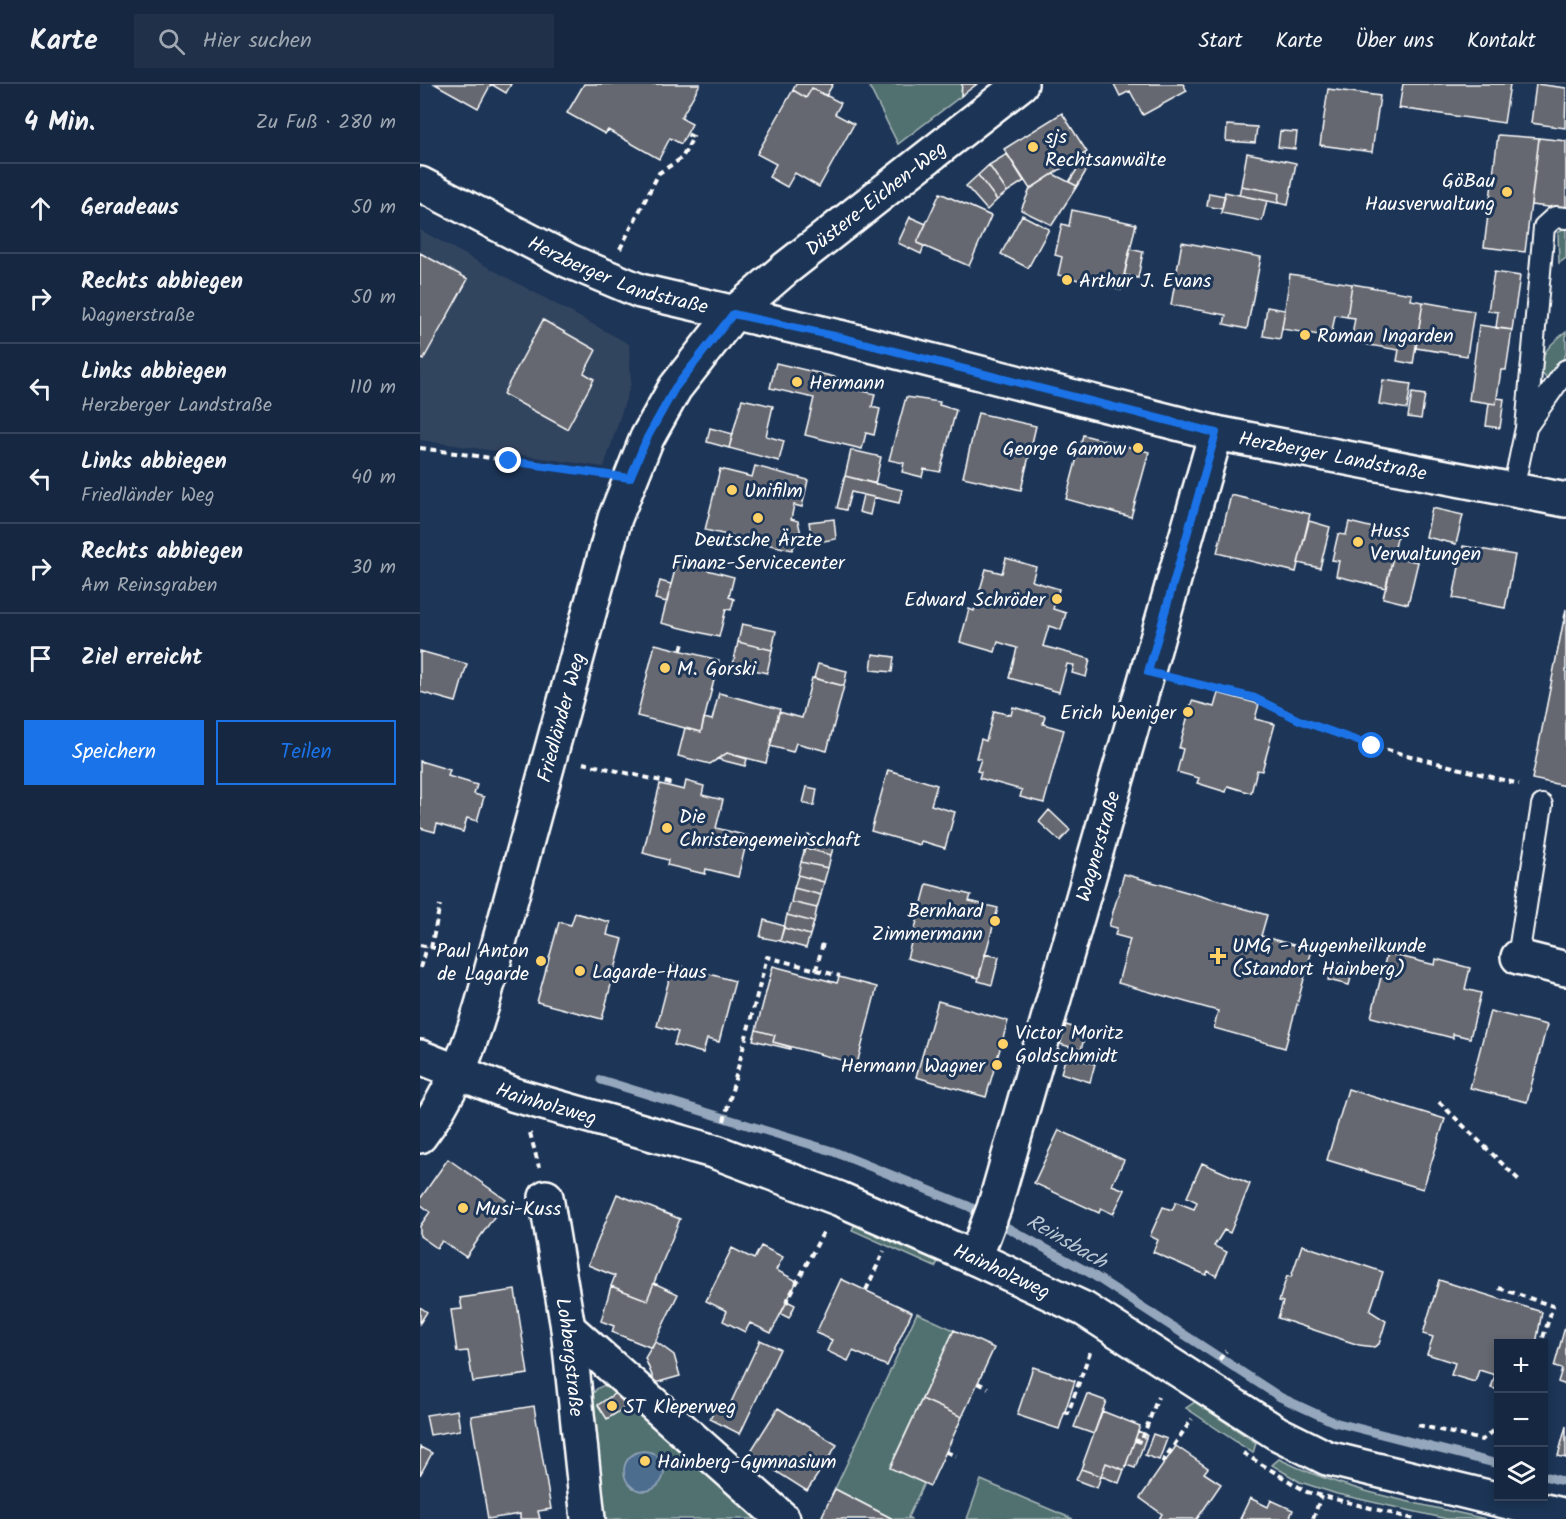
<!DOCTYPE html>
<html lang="de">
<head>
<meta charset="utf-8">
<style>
  body { margin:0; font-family:Kalam,sans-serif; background:#1f3048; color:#f1f3f6 }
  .controls { position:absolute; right:18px; bottom:18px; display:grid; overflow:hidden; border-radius:0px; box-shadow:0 3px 9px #0003 }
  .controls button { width:54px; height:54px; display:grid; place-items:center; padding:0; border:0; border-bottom:2px solid #35445a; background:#162841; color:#f1f3f6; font:30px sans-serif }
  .stop { position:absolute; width:18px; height:18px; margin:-14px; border:4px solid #1a73e8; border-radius:50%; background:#fff }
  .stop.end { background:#1a73e8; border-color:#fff; box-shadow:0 2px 6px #0008 }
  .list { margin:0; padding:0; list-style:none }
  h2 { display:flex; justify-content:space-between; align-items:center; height:78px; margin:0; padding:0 24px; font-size:26px }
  h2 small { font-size:20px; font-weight:400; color:#9ea6b1 }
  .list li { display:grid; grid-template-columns:39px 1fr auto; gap:18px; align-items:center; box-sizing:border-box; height:90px; padding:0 24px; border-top:2px solid #35445a }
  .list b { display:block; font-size:22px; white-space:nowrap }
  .list p { margin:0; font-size:20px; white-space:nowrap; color:#9ea6b1 }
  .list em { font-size:20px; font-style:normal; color:#9ea6b1 }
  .actions { display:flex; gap:12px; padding:18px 24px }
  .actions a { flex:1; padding:14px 0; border:2px solid #1a73e8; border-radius:0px; text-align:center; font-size:21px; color:#1a73e8 }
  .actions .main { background:#1a73e8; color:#fff }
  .icon { flex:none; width:33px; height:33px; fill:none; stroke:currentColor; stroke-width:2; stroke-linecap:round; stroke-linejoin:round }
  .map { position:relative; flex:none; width:1146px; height:1435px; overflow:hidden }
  header { display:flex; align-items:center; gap:36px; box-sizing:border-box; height:84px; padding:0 30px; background:#162841; border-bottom:2px solid #35445a }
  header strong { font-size:28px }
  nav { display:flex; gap:33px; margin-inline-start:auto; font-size:21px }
  .search { width:420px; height:54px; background:#1f3048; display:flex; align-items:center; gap:15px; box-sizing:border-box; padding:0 21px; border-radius:0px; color:#9ea6b1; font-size:22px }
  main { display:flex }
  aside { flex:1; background:#162841 }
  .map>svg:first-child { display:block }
  .built { fill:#33445e }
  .green { fill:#517070; stroke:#a8b8b8; stroke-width:1.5 }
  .water { fill:#4e6d8f; stroke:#95a7bc; stroke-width:1.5 }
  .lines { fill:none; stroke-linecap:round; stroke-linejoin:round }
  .stream { stroke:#95a7bc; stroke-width:9 }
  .building { fill:#65686f; stroke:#fff; stroke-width:1.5 }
  .service-casing { stroke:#fff; stroke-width:24 }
  .minor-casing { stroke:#fff; stroke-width:38 }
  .tertiary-casing { stroke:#fff; stroke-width:38 }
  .path { stroke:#fff; stroke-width:4; stroke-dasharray:6 4.5; stroke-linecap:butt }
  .service { stroke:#1d3557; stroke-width:20 }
  .minor { stroke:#1d3557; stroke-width:33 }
  .tertiary { stroke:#1d3557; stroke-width:33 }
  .route { stroke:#1a73e8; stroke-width:8 }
  .poi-dot { fill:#ffd166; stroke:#1d3557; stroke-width:2 }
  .labels { text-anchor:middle; stroke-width:6; stroke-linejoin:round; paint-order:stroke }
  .poi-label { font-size:20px; fill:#fff; stroke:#1d3557; text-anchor:start }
  .street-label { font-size:20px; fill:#fff; stroke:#1d3557 }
  .water-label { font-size:21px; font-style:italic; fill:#b8c5d2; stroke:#1d3557 }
</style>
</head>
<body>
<header>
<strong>Karte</strong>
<div class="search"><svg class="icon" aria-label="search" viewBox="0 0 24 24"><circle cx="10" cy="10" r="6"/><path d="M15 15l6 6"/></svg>Hier suchen</div>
<nav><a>Start</a><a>Karte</a><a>Über uns</a><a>Kontakt</a></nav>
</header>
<main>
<aside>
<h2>4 Min.<small>Zu Fuß · 280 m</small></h2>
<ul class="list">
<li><svg class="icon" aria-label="ahead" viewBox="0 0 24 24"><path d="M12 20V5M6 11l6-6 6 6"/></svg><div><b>Geradeaus</b></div><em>50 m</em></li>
<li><svg class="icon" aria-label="right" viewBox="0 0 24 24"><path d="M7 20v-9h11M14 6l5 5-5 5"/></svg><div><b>Rechts abbiegen</b><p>Wagnerstraße</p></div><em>50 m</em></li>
<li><svg class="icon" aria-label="left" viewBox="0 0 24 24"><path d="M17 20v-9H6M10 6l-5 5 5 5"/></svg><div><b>Links abbiegen</b><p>Herzberger Landstraße</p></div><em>110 m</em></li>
<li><svg class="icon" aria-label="left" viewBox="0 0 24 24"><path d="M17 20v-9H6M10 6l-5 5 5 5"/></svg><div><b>Links abbiegen</b><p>Friedländer Weg</p></div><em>40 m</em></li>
<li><svg class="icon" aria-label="right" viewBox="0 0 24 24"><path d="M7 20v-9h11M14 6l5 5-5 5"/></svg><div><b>Rechts abbiegen</b><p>Am Reinsgraben</p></div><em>30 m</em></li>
<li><svg class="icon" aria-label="arrive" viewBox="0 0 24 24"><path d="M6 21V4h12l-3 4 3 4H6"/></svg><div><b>Ziel erreicht</b></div></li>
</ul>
<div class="actions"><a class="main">Speichern</a><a>Teilen</a></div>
</aside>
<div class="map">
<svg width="1146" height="1435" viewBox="0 0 1146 1435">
  <rect width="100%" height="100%" fill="#1d3557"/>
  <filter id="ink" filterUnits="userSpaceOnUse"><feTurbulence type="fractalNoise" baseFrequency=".0167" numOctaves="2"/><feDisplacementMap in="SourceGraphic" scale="12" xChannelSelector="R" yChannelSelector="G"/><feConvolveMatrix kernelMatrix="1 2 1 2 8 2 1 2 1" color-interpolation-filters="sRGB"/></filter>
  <g filter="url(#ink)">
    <!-- built -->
    <path class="built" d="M0,146l209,114 2,39 -27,84 -184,-27z"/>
    <!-- green -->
    <path class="green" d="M448,0h94l-1,12 -63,48z
      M1146,142v32l-7,5 -1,-30z
      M1146,248v22l-16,27c-24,-16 2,-39 16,-49z
      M436,1138l83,38 -4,7 -83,-37z
      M497,1229l37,17 -64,137 34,16 -16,34 3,2h-18l-58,-30z
      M186,1301l7,3 144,131h-152l-16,-116c4,-10 6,-16 17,-18z
      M775,1318l61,41 -3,10 -67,-45z
      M859,1375c65,32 137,44 207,60h-39l-110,-25 -37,-12 -28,-17z
      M561,1396l92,39h-106z"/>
    <!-- water -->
    <path class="water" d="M204 1387a20 20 0 1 1 40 0a20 20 0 1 1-40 0Z"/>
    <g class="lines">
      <!-- stream -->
      <path class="stream" d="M181,996l231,71 136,55 122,67 190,124 54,25 164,42
        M1124,1392l22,6"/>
    </g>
    <!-- building -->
    <path class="building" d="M15,0h76l-5,9 -15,-9 -13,24z
      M164,0h116l-19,34 11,6 -11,20 -11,-6 -11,21 -51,-29 -3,4 -38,-21z
      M376,0h37l-7,12 -14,-8 -6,10 -13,-8z
      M542,0h15l-16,12z
      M694,0h69l4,7 -44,24 -13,-24 -10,5z
      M983,0h107l-6,39 -105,-15z
      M1116,0l30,4 -1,40 -34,-5z
      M392,4l29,15 -6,11 19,10 -35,63 -24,-14 -8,14 -18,-10 7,-13 -19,-10 36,-64 13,8z
      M908,5l52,7 -8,56 -52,-7z
      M642,29l25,39 -57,37 -26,-40z
      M807,41l30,2 -2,16 -29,-2z
      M860,47l17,1 -2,17 -17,-2z
      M1078,51l41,3 -14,114 -41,-5z
      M1119,54l27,3v68l-35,-4z
      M827,69l49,10 -8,42 -10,-2 1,-10 -38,-7z
      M587,70l17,27 -17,11 -18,-27z
      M666,71l6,6 -15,25 -8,-4z
      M569,81l18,27 -10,8 -19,-25z
      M633,90l24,12 -25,39 -31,-15 9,-21z
      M558,91l19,25 -10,10 -21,-24z
      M821,102l38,7 -1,10 -39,-8z
      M805,108l42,9 -5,20 -41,-8z
      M520,109l51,23 -22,50 -52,-23z
      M789,109l16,3 -3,13 -15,-3z
      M652,126l64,14 -15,66 -63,-15 4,-18 -7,-2 7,-31 7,2z
      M602,131l27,14 -21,39 -27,-14z
      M490,133l16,7 -9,19 7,3 -3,8 -23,-11z
      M762,158l79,15 -14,72 -23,-5 2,-9 -55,-10z
      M710,165l13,3 -5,26 -14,-3z
      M0,169l48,26 -45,81 -3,-2z
      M1074,188l26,4 -8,54 -16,-2 2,-16 -10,-1z
      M870,190l62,10 -5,33 -12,-2 -4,22 -49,-8z
      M932,200l60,10 -1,6 12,2 -10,62 -16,-3 2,-11 -48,-8 4,-24 -8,-1z
      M1003,218l51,9 -7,45 -51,-8z
      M847,223l18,3 -5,29 -17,-3z
      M123,236l53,30 -12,23 10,6 -27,50 -64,-35z
      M1059,241l33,5 -6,40h-5l-5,34 -27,-4z
      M356,279l76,18 -1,7 24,6 -3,13 8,2 -6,26 -8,-2 -4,16 -57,-14 9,-37 -44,-10z
      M963,296l28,4 -4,25 -28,-5z
      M992,309l13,2 -4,24 -13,-2z
      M486,313l34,5 -1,3 17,5 -16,62 -16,-3 -2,8 -20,-5 2,-9 -15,-3z
      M1077,314l7,1 -4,29 -14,-2 3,-23 7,1z
      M322,315l31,7 -7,30 18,5 -5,20 -50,-13z
      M558,329l58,13 -15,64 -58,-13z
      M290,344l23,6 -4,14 -22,-6z
      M663,351l66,17 -18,65 -65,-18z
      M431,366l30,7 -6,27 -30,-8z
      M335,382l53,14 -6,27 -8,-2 -3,14 7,2 3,13 -9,16 -87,-20 15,-61 32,8z
      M425,392l57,14 -3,13 -48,-11 -5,18 -9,-2z
      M443,411l11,2 -4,18 -11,-3z
      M811,411l79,19 -14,58 -79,-19z
      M1012,424l31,7 -7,29 -30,-7z
      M414,435l2,20 -24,4 -3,-21z
      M889,437l21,6 -10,41 -22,-5z
      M929,438l49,12 -12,54 -50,-12 3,-15 -7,-1 6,-26 8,1z
      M1043,462l52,9 -10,53 -52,-10z
      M973,473l25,5 -10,42 -25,-6z
      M586,474l30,9 -4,14 27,8 -6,20 13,4 -5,17 -12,-4 -6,20 47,13 -4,18 -14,-4 2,-8 -7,-1 -8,28 -50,-14 8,-30 -19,-6 -3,10 -35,-10 9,-33 5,2 12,-42 16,4z
      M257,478l57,15 -5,20 5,2 -3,11 -5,-1 -7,28 -58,-14z
      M240,497l11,3 -4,18 -12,-3z
      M1146,525v177l-34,-7z
      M322,540l34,7 -4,19 -34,-8z
      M318,558l34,8 -5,23 -34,-8z
      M235,560l64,16 -18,72 -64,-16z
      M0,567l47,13 -11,38 -36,-10z
      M453,570l21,3 -2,15 -21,-2z
      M398,580l29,7 -3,15 -30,-8z
      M392,594l32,8 -17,65 -31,-8 -3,9 -23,-6 9,-34 23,6z
      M299,609l61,16 -14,54 -39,-10 -17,11 -32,-8 7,-28 16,4 3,-14 8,2z
      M798,609l41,11 -4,15 20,5 -13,47 -5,-1 -6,23 -23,-7 -2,6 -29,-9 2,-5 -22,-6 6,-23 -4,-1 13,-47 22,6z
      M593,623l32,9 -2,8 21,6 -20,73 -24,-6 2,-7 -43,-12 2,-6 -4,-1 4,-12 -5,-1 5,-19 5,2 8,-30 17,4z
      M307,669l20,6 -2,7 -28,-7z
      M0,677l30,9 -2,6 29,9 -3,9 10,3 -7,24 -10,-3 -4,14 -26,-8 -2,8 -15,-4z
      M468,686l49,15 -6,20 24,7 -10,36 -24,-7 -1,4 -49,-14z
      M266,697l18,5 -2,9 21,5 -7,28 32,8 -10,41 -32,-8 -1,5 -38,-9 1,-5 -25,-7 17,-69 24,6z
      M387,703l10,2 -3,17 -11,-3z
      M629,726l21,20 -10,11 -21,-19z
      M388,751l27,7 -4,13 -26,-7z
      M385,764l26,7 -3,13 -27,-6z
      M381,778l27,6 -4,14 -26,-7z
      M704,790l143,41 -6,21 51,14 -27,98 -71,-20 4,-17 -100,-28 12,-44 -15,-4 2,-7 -8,-2z
      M378,791l26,7 -3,13 -27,-7z
      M507,800l44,11 -2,6 29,7 -19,70 -72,-20z
      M374,804l27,7 -4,13 -26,-6z
      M371,818l26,6 -3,14 -27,-7z
      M155,829l35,9 -3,13 16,4 -21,80 -65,-17 22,-80 12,3z
      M367,831l27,7 -4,13 -26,-7z
      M344,836l20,6 -4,15 -20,-4z
      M364,844l26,7 -4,13 -26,-7z
      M967,869l48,12 1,-6 34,9 -5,21 16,4 -11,45 -17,-4v4l-82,-21z
      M565,870l14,3 -7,28 -14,-4z
      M913,877l21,5 -5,19 -21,-5z
      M253,880l62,17 -16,61 -12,-3 -4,14 -29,-8 4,-13 -21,-6z
      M353,882l64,17 2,-6 38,10 -20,77 -84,-22 2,-7 -19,-5z
      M518,917l70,20 -22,76 -70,-20z
      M1070,927l57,14 -20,77 -57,-14z
      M646,941l20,6 -5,19 -21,-6z
      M336,946l19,5 -2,7 17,5v2l-37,-9z
      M646,972l29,8 -5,18 -29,-9z
      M928,1005l97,30 -22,70 -96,-29z
      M639,1046l65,30 -12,25 13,5 -12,24 -12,-6 -2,5 -65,-30z
      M28,1075l58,41 -40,57 -24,-16 -5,7 -17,-12v-10l10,-14 -10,-8v-5z
      M782,1079l48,21 -20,49 -6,-3 -10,16 13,6 -11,24 -8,-5 -2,4 -53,-23 5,-12 -8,-4 13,-29 9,3 4,-8 18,7 3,-7 -10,-5z
      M197,1110l63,25 -33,81 -36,-14 4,-10 -27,-11z
      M882,1161l81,27 -13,39 16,10 -7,23 -5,3 -15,-2 -81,-27 5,-16 -4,-1 8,-25 4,1z
      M341,1162l22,11 -7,13 21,11 -26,52 -21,-10 -5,9 -22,-11 4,-10 -21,-10 26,-53 22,11z
      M421,1195l71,33 -25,54 -34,-15 -5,10 -21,-10 5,-11 -16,-7z
      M1019,1196l103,32 -6,32h-38v46l-7,-2 4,-13 -16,-5 -4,12 -24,-7 4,-12 -28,-9 6,-17 -10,-3z
      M234,1199l24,11 -26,54 -40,-16 2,-6 -13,-5 10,-35 36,14z
      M95,1206l13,84 -55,8 -5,-31 -11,1 -6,-42 11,-1 -2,-11z
      M367,1217l8,4 -6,13 -8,-4z
      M0,1223l7,5 -7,11z
      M1145,1243l1,1v57l-8,-3 4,-13 -8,-2z
      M534,1246l40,18 -32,69 -40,-18z
      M340,1256l20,9 -40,85 -30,-15 6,-13 11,5z
      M235,1257l19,14 6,21 -25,7 -10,-25z
      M613,1283l42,14 -16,48 -42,-14z
      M197,1308l9,15 -19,12 -9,-14z
      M667,1310l19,7 -12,33 -20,-7z
      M502,1315l40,18 -32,69 -40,-18z
      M114,1322l17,103 -13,2 2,8h-20v-5l-32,5 -17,-103z
      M358,1324l59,37 -30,46 -58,-37z
      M37,1326l3,20 -30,5 -4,-20z
      M682,1327l38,15 -16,44 -18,-7 -5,13 -20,-7z
      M1146,1342v32l-8,-2z
      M718,1347l9,4 -12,33 -9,-3z
      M733,1350l14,5 -8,21 -14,-5z
      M756,1362l32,22 -4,5 17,11 -24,35h-38l3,-5 -22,-16z
      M0,1363l12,6 -12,22z
      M686,1379l18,7 -5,13 -18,-7z
      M661,1385l20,7 -4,12 -21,-8z
      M415,1405l58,30h-65l-6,-3z
      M830,1414l18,9 3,-7 22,10 -4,9h-49z"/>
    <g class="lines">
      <defs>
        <path id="service" d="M1107,342l39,-56
          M1093,406l13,-62 18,-201 11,-10 11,1
          M1098,873l24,-152"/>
        <g id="minor">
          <path d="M1098,873l48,12"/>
          <path id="s1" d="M0,973l95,38 201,57 124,47 135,59 109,51 193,124 50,25 239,58"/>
          <path id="s2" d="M126,1113l22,131 20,191"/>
          <path id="s3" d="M555,1174l19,-50 222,-775"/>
          <path d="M148,1244l215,191"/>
        </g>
        <g id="tertiary">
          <path id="s4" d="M0,100l149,77 71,30 199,46 377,96 350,67"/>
          <path id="s5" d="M0,1052c30,-39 48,-84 62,-131l133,-487 32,-80 28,-50 58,-74 52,-45 236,-185"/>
        </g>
      </defs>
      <!-- service casing -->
      <use href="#service" class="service-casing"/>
      <!-- minor casing -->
      <use href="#minor" class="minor-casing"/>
      <!-- tertiary casing -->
      <use href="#tertiary" class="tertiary-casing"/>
      <!-- path -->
      <path class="path" d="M200,165l39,-76 23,-15 11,-21 -6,-3
        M0,364l177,25
        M261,566l3,-10
        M758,596l77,18 44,22 73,26 147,38
        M163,679l91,21
        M0,861l44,9
        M11,864l9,-43
        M0,884l6,-21
        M396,886l7,-27
        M1019,1018l81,79
        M304,1037l43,-164 73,19
        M110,1049l9,34
        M1079,1204l54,18 -12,38
        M446,1206l18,-39
        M366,1219l39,-74
        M799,1276l7,-9
        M558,1299l10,5
        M644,1328l4,1 22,-61
        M998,1341l64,15 16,-14
        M715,1356l6,2 17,-45
        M526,1368l10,4
        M823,1369l64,39 107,27
        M744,1379l-1,-2 29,-42
        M893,1435l8,-23"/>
      <!-- service -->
      <use href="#service" class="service"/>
      <!-- minor -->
      <use href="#minor" class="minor"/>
      <!-- tertiary -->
      <use href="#tertiary" class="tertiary"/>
    </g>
  </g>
  <g class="lines" filter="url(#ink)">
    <!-- route -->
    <path class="route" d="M89,377l121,17 17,-40 28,-50 58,-74 106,23 377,96 -68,239 107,26 44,22 73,26"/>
  </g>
  <!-- markers -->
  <g class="poi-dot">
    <circle cx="613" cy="63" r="6"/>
    <circle cx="1087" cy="108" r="6"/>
    <circle cx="647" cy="196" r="6"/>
    <circle cx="885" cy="251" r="6"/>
    <circle cx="377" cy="298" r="6"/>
    <circle cx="718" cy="364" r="6"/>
    <circle cx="312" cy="406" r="6"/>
    <circle cx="338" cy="434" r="6"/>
    <circle cx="938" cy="458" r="6"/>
    <circle cx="637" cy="515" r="6"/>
    <circle cx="245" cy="584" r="6"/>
    <circle cx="768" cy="628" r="6"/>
    <circle cx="247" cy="744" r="6"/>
    <circle cx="575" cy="837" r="6"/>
    <path d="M795 863h6v6h6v6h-6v6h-6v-6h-6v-6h6z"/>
    <circle cx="121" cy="877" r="6"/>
    <circle cx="160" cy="887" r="6"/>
    <circle cx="583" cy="960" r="6"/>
    <circle cx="577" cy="981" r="6"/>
    <circle cx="43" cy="1124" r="6"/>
    <circle cx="192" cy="1322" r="6"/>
    <circle cx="225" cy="1377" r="6"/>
  </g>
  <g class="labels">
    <!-- poi labels -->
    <g class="poi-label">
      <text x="625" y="59">sjs<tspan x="625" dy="23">Rechtsanwälte</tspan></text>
      <text x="1075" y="103" text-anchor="end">GöBau<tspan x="1075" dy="23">Hausverwaltung</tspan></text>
      <text x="659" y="203">Arthur J. Evans</text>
      <text x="897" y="258">Roman Ingarden</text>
      <text x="389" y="305">Hermann</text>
      <text x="706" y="371" text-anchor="end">George Gamow</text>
      <text x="324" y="413">Unifilm</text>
      <text x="950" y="453">Huss<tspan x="950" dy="23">Verwaltungen</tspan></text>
      <text x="338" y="462" text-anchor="middle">Deutsche Ärzte<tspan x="338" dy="23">Finanz-Servicecenter</tspan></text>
      <text x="625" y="522" text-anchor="end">Edward Schröder</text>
      <text x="257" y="591">M. Gorski</text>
      <text x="756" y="635" text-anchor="end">Erich Weniger</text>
      <text x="259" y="739">Die<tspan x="259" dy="23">Christengemeinschaft</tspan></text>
      <text x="563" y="833" text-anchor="end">Bernhard<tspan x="563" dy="23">Zimmermann</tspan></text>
      <text x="812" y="868">UMG - Augenheilkunde<tspan x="812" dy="23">(Standort Hainberg)</tspan></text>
      <text x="109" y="873" text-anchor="end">Paul Anton<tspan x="109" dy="23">de Lagarde</tspan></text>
      <text x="172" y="894">Lagarde-Haus</text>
      <text x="595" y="955">Victor Moritz<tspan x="595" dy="23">Goldschmidt</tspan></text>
      <text x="565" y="988" text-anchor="end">Hermann Wagner</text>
      <text x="55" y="1131">Musi-Kuss</text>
      <text x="204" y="1329">ST Kleperweg</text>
      <text x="237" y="1384">Hainberg-Gymnasium</text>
    </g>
    <!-- street labels -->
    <g class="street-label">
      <text dy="7" stroke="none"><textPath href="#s5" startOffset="1072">Düstere-Eichen-Weg</textPath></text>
      <text dy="7" stroke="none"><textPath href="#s4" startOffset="219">Herzberger Landstraße</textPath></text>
      <text dy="7" stroke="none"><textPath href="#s4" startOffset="957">Herzberger Landstraße</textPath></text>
      <text dy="7" stroke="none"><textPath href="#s5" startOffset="444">Friedländer Weg</textPath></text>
      <text dy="7" stroke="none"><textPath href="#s3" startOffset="430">Wagnerstraße</textPath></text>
      <text dy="7" stroke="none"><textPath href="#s1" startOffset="135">Hainholzweg</textPath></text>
      <text dy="7" stroke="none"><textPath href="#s1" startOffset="621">Hainholzweg</textPath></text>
      <text dy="7" stroke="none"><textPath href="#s2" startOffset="162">Lohbergstraße</textPath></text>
    </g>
    <!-- water labels -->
    <g class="water-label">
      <text transform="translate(647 1157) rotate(30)" y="7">Reinsbach</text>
    </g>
  </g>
</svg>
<div class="controls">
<button>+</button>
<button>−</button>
<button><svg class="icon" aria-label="layers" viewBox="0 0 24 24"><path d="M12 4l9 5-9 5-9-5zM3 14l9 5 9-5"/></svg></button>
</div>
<div class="stop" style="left:952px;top:662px"></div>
<div class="stop end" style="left:89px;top:377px"></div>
</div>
</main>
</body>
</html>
